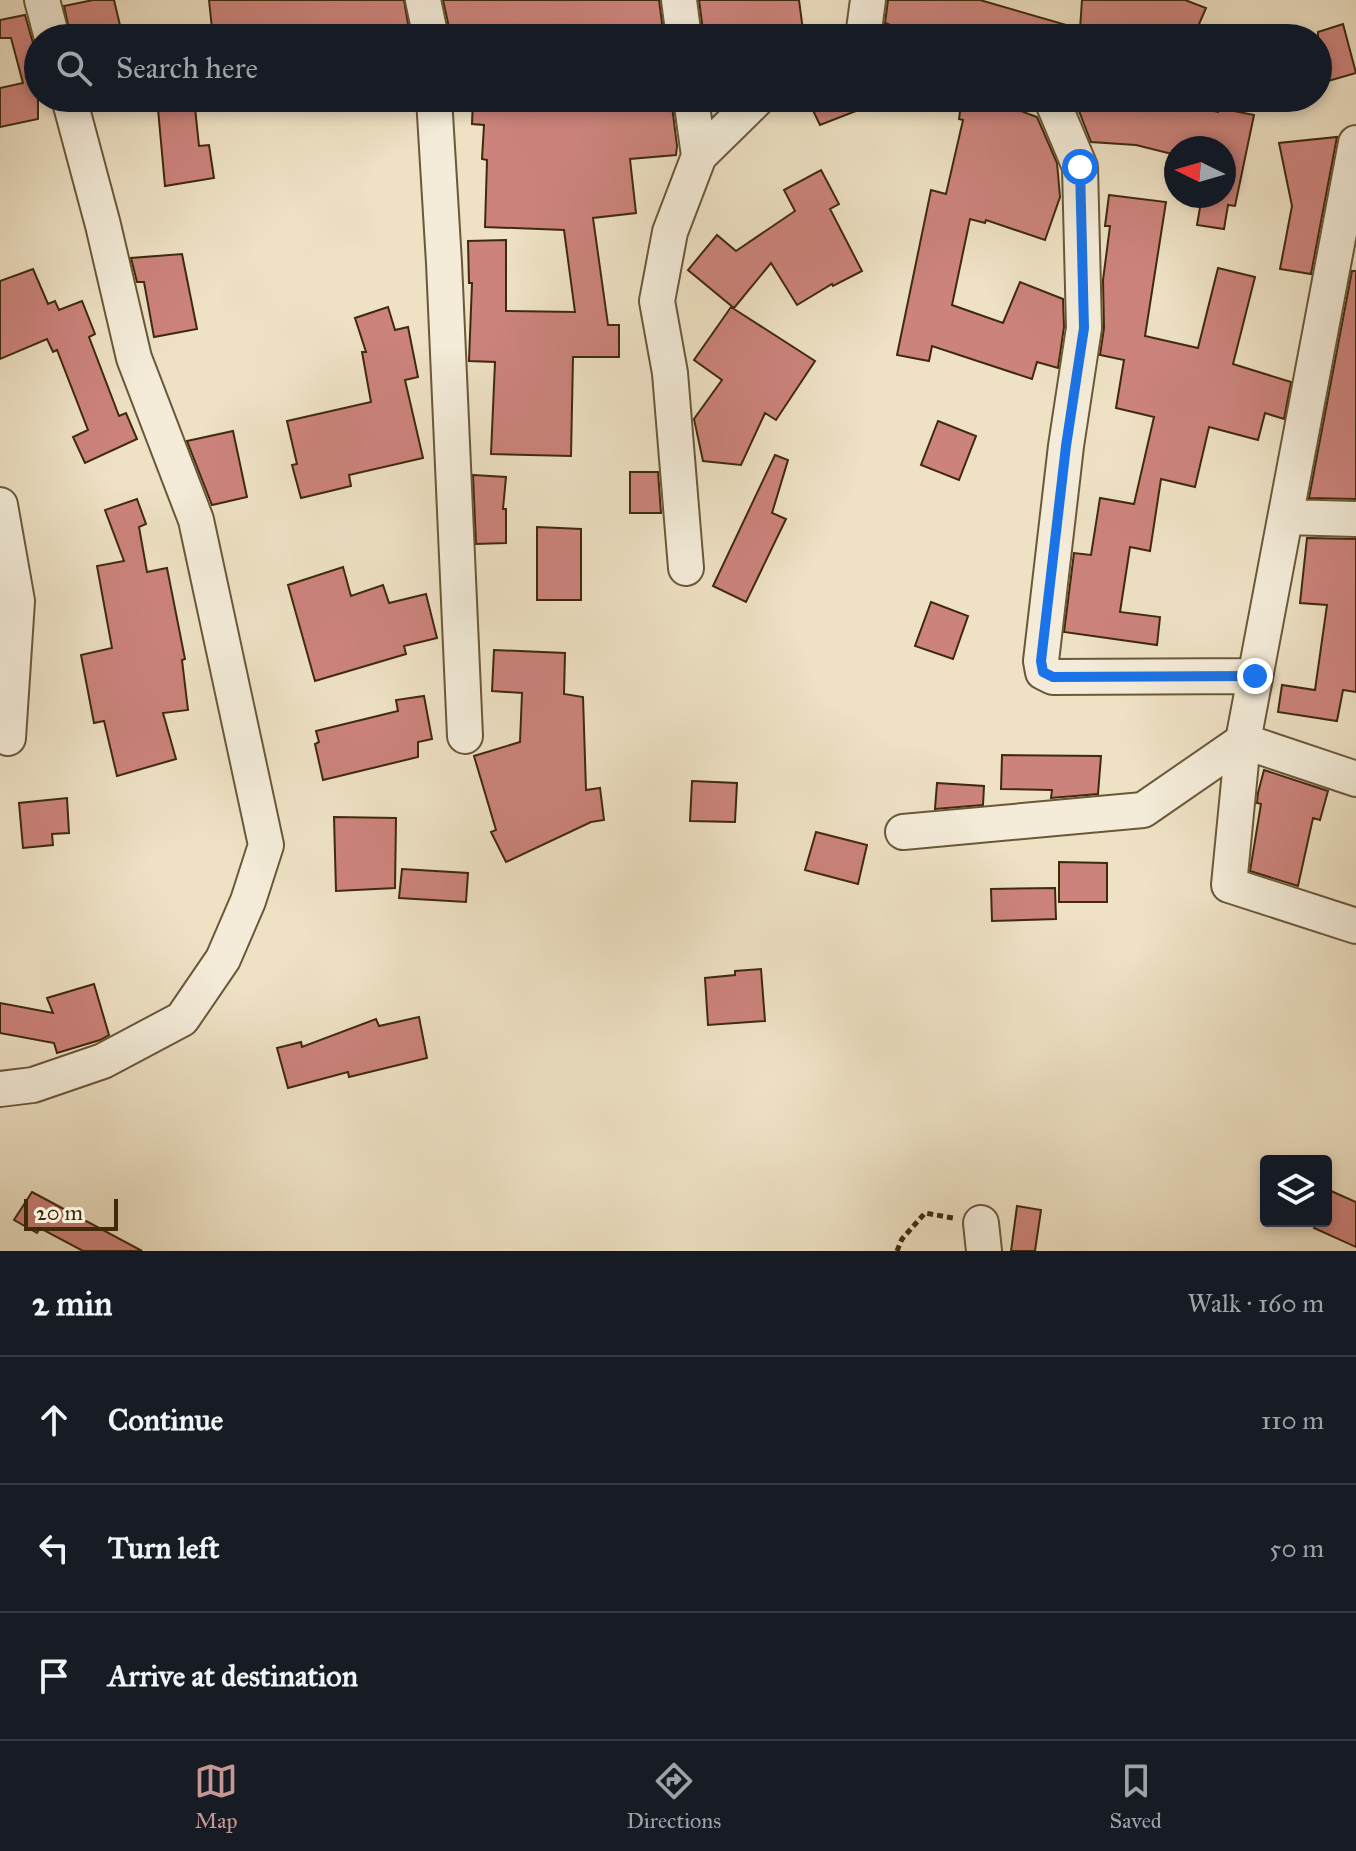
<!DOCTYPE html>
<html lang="en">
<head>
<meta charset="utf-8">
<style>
  body { margin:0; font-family:"IM FELL Great Primer",serif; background:#242831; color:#f1f3f6 }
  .controls { position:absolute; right:24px; bottom:24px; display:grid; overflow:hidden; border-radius:8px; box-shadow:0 4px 12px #0003 }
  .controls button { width:72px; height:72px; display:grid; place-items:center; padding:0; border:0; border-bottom:2px solid #363941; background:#171b24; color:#f1f3f6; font:40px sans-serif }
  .compass { position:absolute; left:1164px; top:136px; width:72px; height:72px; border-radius:50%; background:#171b24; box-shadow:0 4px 12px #0003; rotate:275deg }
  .scale { position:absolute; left:24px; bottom:20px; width:94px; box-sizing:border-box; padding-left:8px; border:4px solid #3f2a0a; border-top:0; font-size:22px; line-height:28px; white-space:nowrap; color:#3f2a0a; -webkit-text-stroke:6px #f4ecd9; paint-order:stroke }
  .stop { position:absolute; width:24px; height:24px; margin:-18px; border:6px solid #1a73e8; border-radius:50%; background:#fff }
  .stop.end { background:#1a73e8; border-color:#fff; box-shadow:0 2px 8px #0008 }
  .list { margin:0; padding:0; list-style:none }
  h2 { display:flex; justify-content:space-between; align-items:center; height:104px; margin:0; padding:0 32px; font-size:34px }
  h2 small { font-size:26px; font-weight:400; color:#9ea1a6 }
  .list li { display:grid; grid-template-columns:52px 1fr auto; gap:24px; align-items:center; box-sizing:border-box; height:128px; padding:0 32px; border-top:2px solid #363941 }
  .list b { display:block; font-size:30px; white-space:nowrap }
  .list em { font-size:26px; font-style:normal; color:#9ea1a6 }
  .icon { flex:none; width:44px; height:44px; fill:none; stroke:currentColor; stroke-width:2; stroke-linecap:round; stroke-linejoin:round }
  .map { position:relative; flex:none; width:1356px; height:1251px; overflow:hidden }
  .search { position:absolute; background:#171b24; box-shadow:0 4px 12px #0003; left:24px; right:24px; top:24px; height:88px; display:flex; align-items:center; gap:20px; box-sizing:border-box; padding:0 28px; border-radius:44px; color:#9ea1a6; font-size:30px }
  .sheet { height:488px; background:#171b24 }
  nav { display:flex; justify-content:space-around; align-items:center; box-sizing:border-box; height:112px; border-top:2px solid #363941; background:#171b24; font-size:22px; color:#9ea1a6 }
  nav a { display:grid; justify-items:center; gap:4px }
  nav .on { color:#c59692 }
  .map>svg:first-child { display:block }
  .building { fill:#cc837c; stroke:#3f2a0a; stroke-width:2 }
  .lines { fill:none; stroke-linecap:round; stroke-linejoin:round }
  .street-casing { stroke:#6b5838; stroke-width:38 }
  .path { stroke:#3f2a0a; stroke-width:5; stroke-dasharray:6 4; stroke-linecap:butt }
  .street { stroke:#f4ecd9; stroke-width:34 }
  .route { stroke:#1a73e8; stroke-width:10 }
</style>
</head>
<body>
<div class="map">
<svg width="1356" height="1251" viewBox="0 0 1356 1251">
  <rect width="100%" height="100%" fill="#eee1c4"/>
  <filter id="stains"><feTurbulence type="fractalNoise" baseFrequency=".0025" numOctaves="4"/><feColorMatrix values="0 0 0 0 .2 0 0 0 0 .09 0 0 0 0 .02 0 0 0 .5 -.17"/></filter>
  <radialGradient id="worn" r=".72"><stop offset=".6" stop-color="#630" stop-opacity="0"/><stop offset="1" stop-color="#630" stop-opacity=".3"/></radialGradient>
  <!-- building -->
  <path class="building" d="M93,0h21l9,38h-52l-7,-32z
    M209,0h195l6,36 -14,2h-183z
    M443,0h216l5,38h-137v-5l-77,-1z
    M699,0h100l5,38h-100z
    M888,0h92l100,29 2,-29h103l21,8 -13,30h-92l-14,-6 -1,6h-142l-23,-9 -2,6 -34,-12z
    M25,15l8,28 5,9v67l-38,8v-39l23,-5 -12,-45h-11v-18z
    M1343,24l13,49 -38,11v-52z
    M157,98h37l5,48 10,-1 5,33 -49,8z
    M526,98h145l6,48 -1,9 -46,4 6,54 -43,5 15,107h11v32h-46l-2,99 -80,-2 4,-92 -26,-1 3,-78h-3l-1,-42 38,-1v71l69,1 -11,-82 -79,-3 2,-67 -5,-1 2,-34 -12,-1 1,-25 53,2z
    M807,98h77v2l-64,25z
    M962,98h60l-4,12 19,7 20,46 3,34 -15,43 -59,-20 -1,3 -15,-4 -18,86 51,18 17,-41 43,17 1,28 -6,41 -21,-6 -5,17 -100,-33 -3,15 -32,-6 34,-165 15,4 17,-74 -4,-1z
    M1074,98h86l58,14 1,-4 35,7 -19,91 -7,-1 -4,24 -27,-4 5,-29h22v-48h-48v7l-40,-10 -45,-3z
    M1337,137l-26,137 -31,-5 12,-63 -13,-63z
    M821,170l18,34 -9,5 32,62 -29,15 -1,-2 -35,21 -26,-42 -37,45 -46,-38 29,-35 19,16 59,-40 -11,-21z
    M1109,195l57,7 -21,134 53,12 20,-80 37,9 -22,87 58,18 -7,37 -19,-6 -7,27 -49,-13 -14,60 -34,-8 -11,72 -20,-4 -10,65 40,5 -3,28 -93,-13 10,-79 17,2 9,-57 34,6 20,-87 -38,-9 8,-48 -24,-5 4,-27 -1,-48 7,-54h-5z
    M182,254l15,75 -43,8 -10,-55h-7l-6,-24z
    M33,269l15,35 7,-3 4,9 23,-9 13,33 -6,3 30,79 7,-3 11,26 -52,24 -12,-26 15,-7 -31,-80 -4,2 -6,-13 -47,20v-78z
    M1352,271h4v228l-47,-1z
    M388,307l7,23 13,-3 10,50 -13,3 18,78 -74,17 2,11 -50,12 -9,-33 5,-1 -10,-43 84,-19 -9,-50h4l-11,-34z
    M731,307l84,54 -39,59 -11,-7 -24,52 -38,-4 -9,-42 28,-39 -28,-20z
    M938,421l38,15 -17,44 -38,-15z
    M233,431l14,66 -35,8 -25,-64z
    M775,455l13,5 -16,53 14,6 -40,83 -33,-16z
    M630,472h28l3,41h-31z
    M473,475l33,2 -3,32h3v34l-30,1z
    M137,499l9,25 -7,3 8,45 20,-4 18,91 -3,1 6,50 -25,3 13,46 -59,17 -13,-55 -10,2 -13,-68 31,-7 -15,-82 27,-5 -19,-51z
    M537,527l44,2v71h-44z
    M1307,538l49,1v153l-13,-2 -6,31 -59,-9 4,-27 33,5 12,-85 -27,-2z
    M343,567l8,29 32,-11 6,18 37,-9 11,44 -33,8 2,8 -91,27 -27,-96z
    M931,602l37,14 -15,43 -38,-13z
    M494,650l71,3 -1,41 19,3 3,93 14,-2 4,32 -13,2 -85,40 -15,-30 5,-2 -22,-74 46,-14 2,-49 -30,-2z
    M424,696l8,43 -14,3v15l-95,23 -8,-36 4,-2 -3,-11 82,-20 -2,-11z
    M1002,755l99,1 -3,38 -47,4 1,-8 -51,-1z
    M1264,770l64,21 -8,29 -7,-2 -15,68 -48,-15 11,-67 -4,-1 1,-10z
    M692,781l45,2 -2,39 -45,-1z
    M937,783l47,3 -1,19 -48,4z
    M67,798l2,35 -17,1 1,11 -30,3 -4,-45z
    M334,817l62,1 -1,70 -59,3z
    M816,832l51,13 -9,39 -53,-14z
    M1059,862l48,1v39h-48z
    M402,869l66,4 -2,29 -67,-4z
    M1055,888l1,31 -64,2 -1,-32z
    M761,969l4,52 -57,4 -3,-47 30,-3v-4z
    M94,984l15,51 -9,5 -43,13 -3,-10 -54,-10v-30l53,10 -6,-15z
    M419,1017l8,41 -78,19 -1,-5 -60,16 -11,-40 24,-6 1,5 74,-28 3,7z
    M1331,1191l25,11v45l-42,-19 4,-7h8v-18z
    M32,1192l110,59h-59l-43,-23 -3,5 -23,-13z
    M1017,1206l24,4 -6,41h-24z"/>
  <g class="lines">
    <defs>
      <path id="street" d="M42,0l10,38
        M423,0l8,38
        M679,0l5,38
        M863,37l5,-37
        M434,98l10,165 21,473
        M691,98l8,58
        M1051,98l29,69 4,161 -18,118 -25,215 2,11 10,5 202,-1
        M1356,143l-113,598 -14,144 127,41
        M0,505l17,96 -9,137
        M1286,517l70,2
        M686,568l-16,-195 -13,-72 13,-69 29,-76 59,-58
        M903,832l240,-22 100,-69 113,38
        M0,1089l33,-4 70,-24 79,-42 41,-60 25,-58 18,-56 -70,-325 -62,-162 -31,-133 -34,-127
        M981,1223l3,28"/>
    </defs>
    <!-- street casing -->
    <use href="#street" class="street-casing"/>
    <!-- path -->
    <path class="path" d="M897,1251l5,-12 23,-26 28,5"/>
    <!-- street -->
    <use href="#street" class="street"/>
  </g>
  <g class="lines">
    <!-- route -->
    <path class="route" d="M1080,167l4,161 -18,118 -25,215 2,11 10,5 202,-1"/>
  </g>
  <rect width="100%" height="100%" filter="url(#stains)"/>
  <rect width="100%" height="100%" fill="url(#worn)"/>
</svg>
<div class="controls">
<button><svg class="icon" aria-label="layers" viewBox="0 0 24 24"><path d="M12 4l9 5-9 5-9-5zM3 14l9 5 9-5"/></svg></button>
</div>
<svg class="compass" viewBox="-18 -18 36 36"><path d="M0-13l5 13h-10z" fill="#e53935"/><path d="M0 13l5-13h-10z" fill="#9ea1a6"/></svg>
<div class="scale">20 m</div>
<div class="stop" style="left:1080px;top:167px"></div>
<div class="stop end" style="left:1255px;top:676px"></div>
<div class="search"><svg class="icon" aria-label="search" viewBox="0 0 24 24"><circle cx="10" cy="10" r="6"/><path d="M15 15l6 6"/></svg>Search here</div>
</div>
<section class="sheet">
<h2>2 min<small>Walk · 160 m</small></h2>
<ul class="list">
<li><svg class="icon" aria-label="ahead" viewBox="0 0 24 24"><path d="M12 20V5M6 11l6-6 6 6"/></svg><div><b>Continue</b></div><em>110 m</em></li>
<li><svg class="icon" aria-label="left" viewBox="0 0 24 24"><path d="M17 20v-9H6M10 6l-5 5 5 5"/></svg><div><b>Turn left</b></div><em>50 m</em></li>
<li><svg class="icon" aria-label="arrive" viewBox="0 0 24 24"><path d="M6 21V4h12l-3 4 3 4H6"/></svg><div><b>Arrive at destination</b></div></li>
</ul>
</section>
<nav>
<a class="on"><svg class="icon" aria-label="map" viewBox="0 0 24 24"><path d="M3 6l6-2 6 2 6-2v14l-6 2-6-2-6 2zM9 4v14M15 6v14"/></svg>Map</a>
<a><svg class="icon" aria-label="directions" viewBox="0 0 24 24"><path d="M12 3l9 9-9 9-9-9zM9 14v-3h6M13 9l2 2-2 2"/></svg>Directions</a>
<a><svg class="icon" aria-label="saved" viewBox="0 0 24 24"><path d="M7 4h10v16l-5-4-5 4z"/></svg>Saved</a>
</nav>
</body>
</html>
